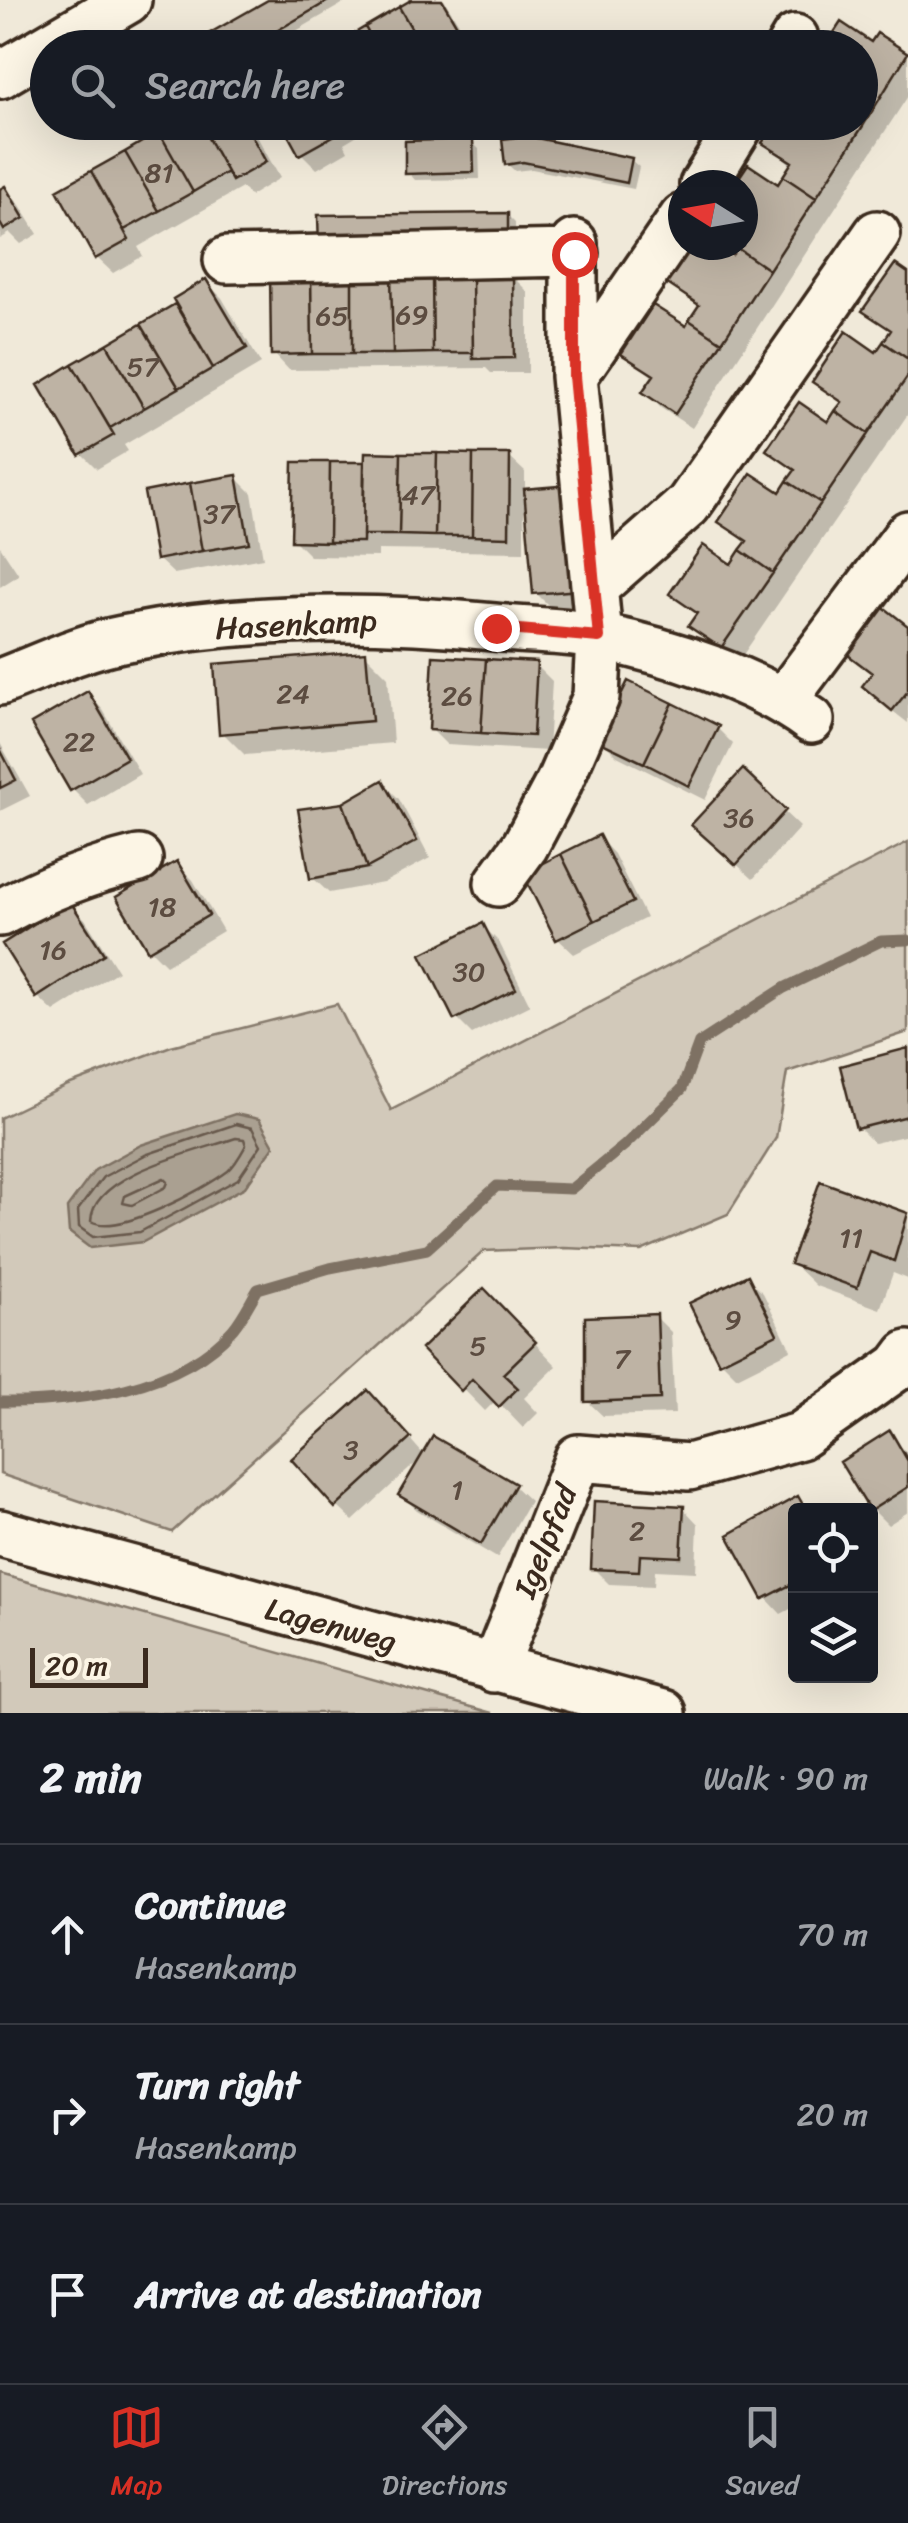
<!DOCTYPE html>
<html lang="en">
<head>
<meta charset="utf-8">
<style>
  body { margin:0; font-family:Sriracha,sans-serif; background:#242831; color:#f1f3f6 }
  .controls { position:absolute; right:30px; bottom:30px; display:grid; overflow:hidden; border-radius:10px; box-shadow:0 10px 40px #0002 }
  .controls button { width:90px; height:90px; display:grid; place-items:center; padding:0; border:0; border-bottom:2px solid #363941; background:#171b24; color:#f1f3f6; font:50px sans-serif }
  .compass { position:absolute; left:668px; top:170px; width:90px; height:90px; border-radius:50%; background:#171b24; box-shadow:0 10px 40px #0002; rotate:281deg }
  .scale { position:absolute; left:30px; bottom:25px; width:118px; box-sizing:border-box; padding-left:10px; border:5px solid #3b2a1e; border-top:0; font-size:28px; line-height:35px; white-space:nowrap; color:#3b2a1e; -webkit-text-stroke:8px #fcf5e5; paint-order:stroke }
  .stop { position:absolute; width:30px; height:30px; margin:-22px; border:8px solid #d93025; border-radius:50%; background:#fff }
  .stop.end { background:#d93025; border-color:#fff; box-shadow:0 2px 10px #0008 }
  .list { margin:0; padding:0; list-style:none }
  h2 { display:flex; justify-content:space-between; align-items:center; height:130px; margin:0; padding:0 40px; font-size:42px }
  h2 small { font-size:32px; font-weight:400; color:#9ea1a6 }
  .list li { display:grid; grid-template-columns:65px 1fr auto; gap:30px; align-items:center; box-sizing:border-box; height:180px; padding:0 40px; border-top:2px solid #363941 }
  .list b { display:block; font-size:38px; white-space:nowrap }
  .list p { margin:0; font-size:32px; white-space:nowrap; color:#9ea1a6 }
  .list em { font-size:32px; font-style:normal; color:#9ea1a6 }
  .icon { flex:none; width:55px; height:55px; fill:none; stroke:currentColor; stroke-width:2; stroke-linecap:round; stroke-linejoin:round }
  .map { position:relative; flex:none; width:908px; height:1713px; overflow:hidden }
  .search { position:absolute; background:#171b24; box-shadow:0 10px 40px #0002; left:30px; right:30px; top:30px; height:110px; display:flex; align-items:center; gap:25px; box-sizing:border-box; padding:0 35px; border-radius:55px; color:#9ea1a6; font-size:38px }
  .sheet { height:670px; background:#171b24 }
  nav { display:flex; justify-content:space-around; align-items:center; box-sizing:border-box; height:140px; border-top:2px solid #363941; background:#171b24; font-size:28px; color:#9ea1a6 }
  nav a { display:grid; justify-items:center; gap:5px }
  nav .on { color:#d93025 }
  .map>svg:first-child { display:block }
  .green { fill:#d2c9ba; stroke:#867a6c; stroke-width:2.5 }
  .water { fill:#aaa091; stroke:#7e7163; stroke-width:2.5 }
  .shadow { fill:#0003 }
  .lines { fill:none; stroke-linecap:round; stroke-linejoin:round }
  .shore { stroke:#67594c; stroke-width:2.5 }
  .stream { stroke:#7e7163; stroke-width:11 }
  .building { fill:#beb3a4; stroke:#3b2a1e; stroke-width:2.5 }
  .minor-casing { stroke:#3b2a1e; stroke-width:52 }
  .minor { stroke:#fcf5e5; stroke-width:45 }
  .route { stroke:#d93025; stroke-width:12 }
  .labels { text-anchor:middle; stroke-width:8; stroke-linejoin:round; paint-order:stroke }
  .number-label { font-size:28px; fill:#5c4c40 }
  .street-label { font-size:32px; fill:#3b2a1e; stroke:#fcf5e5 }
</style>
</head>
<body>
<div class="map">
<svg width="908" height="1713" viewBox="0 0 908 1713">
  <rect width="100%" height="100%" fill="#f0e9d9"/>
  <filter id="ink" filterUnits="userSpaceOnUse"><feTurbulence type="fractalNoise" baseFrequency=".01" numOctaves="2"/><feDisplacementMap in="SourceGraphic" scale="20" xChannelSelector="R" yChannelSelector="G"/><feConvolveMatrix kernelMatrix="1 2 1 2 8 2 1 2 1" color-interpolation-filters="sRGB"/></filter>
  <g filter="url(#ink)">
    <!-- green -->
    <path class="green" d="M908,842v190l-121,40 -11,66 -48,76 -87,37 -77,-3 -80,3 -312,281 -172,-58v-356l68,-33 103,-39 166,-42 54,106z
      M0,1574l493,139h-493z"/>
    <!-- water -->
    <path class="water" d="M235,1114l24,5 15,27 -29,41 -102,55 -53,6 -21,-16 -2,-24 28,-38 46,-25z"/>
    <!-- shadow -->
    <path class="shadow" d="M273,0h76l-82,48h-55z
      M415,0h29l30,48h-139z
      M878,36l30,20v40l-216,332 -31,-20 -15,-16 8,-14 -30,-25 62,-24 14,-21 -31,-25 25,-38h19l20,13 10,-13 5,-9 -5,-3v-48h-6l11,-18 31,21 14,-22 -27,-23 94,-21v-74l11,-2z
      M181,122h68l31,56 -30,18 -8,-8 -104,59 5,9 -30,17 -16,-15 -37,-67z
      M283,122h96l-35,21 4,8 -31,18 -16,-16z
      M527,139l104,21 8,7 -5,22 -102,-20 -17,2 -8,-7z
      M472,142l7,7 1,30 -65,1 -7,-8z
      M5,189l15,16 18,29 -17,10 -11,-11 -10,6v-47z
      M507,215l8,8v29l-186,2z
      M512,276l16,16v81h-37l-5,-5 -197,2 -15,-16z
      M908,276v138l-170,248 -46,-37 6,-9 -26,-22 60,-27 15,-23 -26,-23 60,-25 15,-23 -27,-23 60,-24 14,-21 -28,-23 62,-27 15,-22 -26,-23z
      M206,282l16,16 39,66 -137,81 4,6 -31,18 -16,-16 -39,-68 136,-80z
      M509,457l16,15v19l68,114 -41,4 -16,-16 -8,-84 -4,1v42l-146,-2v7l-68,-1 -16,-16 1,-76 72,1z
      M236,477l16,16 11,65 -89,16 -16,-15z
      M0,546l19,29 -19,12z
      M908,630v93l-27,-21 -7,-27 -26,-23z
      M365,654l23,23 5,66 -148,12 -23,-23z
      M536,665l16,16 -4,70 -101,-6 -16,-16z
      M88,694l15,16 37,64 -52,31 -16,-16z
      M717,728l16,16 -28,56 -88,-44 -16,-16z
      M0,743l30,53 -30,15z
      M743,773l57,54 -47,52 -43,-39z
      M383,783l16,16 31,59 -47,25 -54,10 -16,-15z
      M599,838l15,16 32,64 -72,36 -16,-15z
      M177,864l16,16 30,51 -57,34 -16,-16z
      M69,904l16,15 33,52 -64,41 -16,-15z
      M483,926l16,16 31,63 -58,29 -16,-16z
      M908,1051v84l-34,8 -15,-15z
      M821,1185l87,31v63l-15,-6 -13,36 -64,-23 -23,-22z
      M747,1278l16,15 28,57 -54,27 -16,-16z
      M507,1314l50,52 -33,32 14,15 -15,15 -27,-28 -11,11 -61,-62z
      M656,1317l15,15 4,82 -72,2 -16,-15z
      M383,1409l41,46 90,31 16,15 -33,57 -80,-48 -16,-15 19,-36 -67,62 -16,-15z
      M889,1434l19,20v58l-20,13 -16,-16z
      M798,1499l11,11h-13v96l-15,8 -15,-16 -35,-62z
      M683,1508l15,16 -2,48 -41,-2 -1,16 -45,-2 -16,-16z"/>
    <g class="lines">
      <!-- shore -->
      <path class="shore" d="M236,1124l16,4 9,17 -23,34 -53,29 -45,24 -47,5 -14,-10 -1,-17 25,-33 42,-22z
        M236,1138l8,1 2,6c-5,9 -11,20 -18,26 -24,18 -110,66 -137,50 1,-48 109,-70 145,-83z
        M164,1178l4,4 -2,5 -34,18 -9,-2 2,-7z"/>
      <!-- stream -->
      <path class="stream" d="M0,1402c76,1 181,-12 233,-73 10,-12 17,-27 25,-40l72,-21 97,-19 70,-63 74,3 54,-44 57,-56 17,-46 85,-55 97,-47 27,-1"/>
    </g>
    <!-- building -->
    <path class="building" d="M268,0h62l-83,48h-38l-6,-11z
      M411,0h31l28,48h-47l-24,-41z
      M399,7l24,41h-46l-12,-21z
      M841,22l30,20 6,-9 31,20 -45,73 -5,-4h2v-74h-36z
      M365,27l12,21h-47z
      M176,122h23l28,50 -34,20 -34,-60z
      M199,122h45l22,40 -34,19z
      M281,122h47l7,13 -36,20z
      M776,122h82l5,4 -47,72 -33,-22 9,-14 -30,-19z
      M159,132l34,60 -34,19 -34,-59z
      M527,136l105,22 -5,25 -104,-21 -18,3 -3,-26z
      M473,139l1,33 -69,2v-33z
      M125,152l34,59 -35,19 -33,-59z
      M748,164l30,20 5,-8 33,22 -47,72 -32,-22 6,-3 4,-12 -4,-3v-45h-9z
      M91,171l38,69 -34,19 -38,-69z
      M5,186l19,32 -20,12 -4,-7v-34z
      M508,213v33l-189,2 -1,-33z
      M691,245h27l14,10 5,-7 32,22 -47,72 -33,-22 10,-15 -33,-22z
      M895,264l13,9v86l-25,-17 8,-12 -29,-19z
      M270,270h41l1,84 -41,1z
      M472,274l1,79h-40l-1,-78z
      M472,274h41l1,84 -41,1z
      M391,275l2,79h-41v-78z
      M391,275h41l1,78 -40,1z
      M311,276h41v78h-40z
      M206,279l41,69 -34,20 -40,-69z
      M175,304l38,64 -34,20 -38,-64z
      M653,305l33,21 3,-6 33,22 -47,72 -33,-22 12,-17 -33,-21z
      M141,324l38,64 -35,20 -37,-64z
      M846,331l30,21 7,-10 25,17v17l-40,58 -33,-23 7,-9 -30,-20z
      M107,344l37,64 -34,20 -38,-64z
      M72,364l42,71 -35,20 -41,-70z
      M799,402l29,20 7,-11 33,23 -47,69 -34,-22 8,-11 -29,-20z
      M365,452l36,1 -2,82h-36z
      M401,453h36l-2,83 -36,-1z
      M437,453l36,1 -1,82h-37z
      M473,454h37l-1,83 -37,-1z
      M293,462h37l-1,80 -38,-1z
      M330,462h34l-1,80h-34z
      M751,473l29,19 7,-11 34,22 -48,70 -33,-23 7,-9 -29,-19z
      M237,475l12,68 -47,8 -12,-68z
      M190,483l12,68 -46,9 -12,-68z
      M569,485l10,105 -46,4 -9,-105z
      M703,545l28,19 9,-14 33,23 -52,75 -33,-22 9,-13 -28,-19z
      M881,605l27,21v65l-16,20 -30,-25 10,-13 -28,-21z
      M366,652l6,69 -153,13 -5,-70z
      M433,656l53,3 -5,74 -52,-3z
      M486,659l51,3 -4,74 -52,-3z
      M628,681l45,22 -29,60 -46,-22z
      M88,691l39,67 -57,33 -39,-67z
      M673,703l46,23 -30,60 -45,-23z
      M0,749l16,31 -16,8z
      M743,769l43,41 -50,55 -45,-40z
      M383,780l34,61 -50,27 -24,-65z
      M343,803l24,65 -57,11 -12,-70z
      M599,835l34,67 -39,19 -33,-67z
      M561,854l33,67 -38,19 -33,-66z
      M177,861l32,54 -61,36 -32,-54z
      M70,901l34,53 -68,44 -34,-54z
      M483,923l33,66 -62,31 -33,-66z
      M908,1048v68l-52,13 -16,-63z
      M820,1181l88,32 -14,48 -24,-9 -13,36 -67,-24z
      M748,1275l29,59 -58,29 -30,-60z
      M484,1288l52,54 -33,32 15,14 -19,19 -27,-28 -11,12 -40,-42z
      M657,1314l3,85 -75,3v-85z
      M368,1390l43,48 -76,70 -44,-49z
      M890,1430l18,31v26l-38,24 -30,-49z
      M433,1436l83,48 -35,60 -83,-49z
      M798,1496l8,14h-10v72l-33,17 -35,-64z
      M594,1501l90,5 -3,51 -41,-2 -1,16 -48,-2z"/>
    <g class="lines">
      <defs>
        <path id="minor" d="M789,48l6,-10
          M0,75l128,-75
          M703,185l39,-63
          M227,260l348,-7
          M574,376l109,-159
          M595,587l93,-82 189,-271
          M0,682c40,-15 80,-35 122,-43 120,-24 250,-24 372,-12 34,4 72,3 106,10 68,14 155,42 211,83
          M784,700l124,-166
          M498,883l27,-37 34,-64 37,-85 3,-60 -25,-261v-133
          M0,913c45,-25 89,-42 139,-54
          M0,1533l663,180
          M494,1669l84,-211 111,9 111,-31 99,-70 9,-12"/>
      </defs>
      <!-- minor casing -->
      <use href="#minor" class="minor-casing"/>
      <!-- minor -->
      <use href="#minor" class="minor"/>
    </g>
  </g>
  <g class="lines" filter="url(#ink)">
    <!-- route -->
    <path class="route" d="M496,628l103,9 -25,-261v-122"/>
  </g>
  <g class="labels">
    <!-- number labels -->
    <g class="number-label">
      <text x="159" y="182">81</text>
      <text x="412" y="324">69</text>
      <text x="332" y="325">65</text>
      <text x="143" y="376">57</text>
      <text x="418" y="504">47</text>
      <text x="219" y="523">37</text>
      <text x="293" y="703">24</text>
      <text x="457" y="705">26</text>
      <text x="79" y="751">22</text>
      <text x="739" y="827">36</text>
      <text x="162" y="916">18</text>
      <text x="53" y="959">16</text>
      <text x="469" y="981">30</text>
      <text x="851" y="1247">11</text>
      <text x="733" y="1329">9</text>
      <text x="478" y="1355">5</text>
      <text x="622" y="1368">7</text>
      <text x="351" y="1459">3</text>
      <text x="457" y="1499">1</text>
      <text x="637" y="1540">2</text>
    </g>
    <!-- street labels -->
    <g class="street-label">
      <text transform="translate(296 624) rotate(-3)" y="11">Hasenkamp</text>
      <text transform="translate(545 1541) rotate(-68)" y="11">Igelpfad</text>
      <text transform="translate(331 1625) rotate(15)" y="11">Lagenweg</text>
    </g>
  </g>
</svg>
<div class="controls">
<button><svg class="icon" aria-label="locate" viewBox="0 0 24 24"><circle cx="12" cy="12" r="6"/><path d="M12 2v4M12 18v4M2 12h4M18 12h4"/></svg></button>
<button><svg class="icon" aria-label="layers" viewBox="0 0 24 24"><path d="M12 4l9 5-9 5-9-5zM3 14l9 5 9-5"/></svg></button>
</div>
<svg class="compass" viewBox="-18 -18 36 36"><path d="M0-13l5 13h-10z" fill="#e53935"/><path d="M0 13l5-13h-10z" fill="#9ea1a6"/></svg>
<div class="scale">20 m</div>
<div class="stop" style="left:574px;top:254px"></div>
<div class="stop end" style="left:496px;top:628px"></div>
<div class="search"><svg class="icon" aria-label="search" viewBox="0 0 24 24"><circle cx="10" cy="10" r="6"/><path d="M15 15l6 6"/></svg>Search here</div>
</div>
<section class="sheet">
<h2>2 min<small>Walk · 90 m</small></h2>
<ul class="list">
<li><svg class="icon" aria-label="ahead" viewBox="0 0 24 24"><path d="M12 20V5M6 11l6-6 6 6"/></svg><div><b>Continue</b><p>Hasenkamp</p></div><em>70 m</em></li>
<li><svg class="icon" aria-label="right" viewBox="0 0 24 24"><path d="M7 20v-9h11M14 6l5 5-5 5"/></svg><div><b>Turn right</b><p>Hasenkamp</p></div><em>20 m</em></li>
<li><svg class="icon" aria-label="arrive" viewBox="0 0 24 24"><path d="M6 21V4h12l-3 4 3 4H6"/></svg><div><b>Arrive at destination</b></div></li>
</ul>
</section>
<nav>
<a class="on"><svg class="icon" aria-label="map" viewBox="0 0 24 24"><path d="M3 6l6-2 6 2 6-2v14l-6 2-6-2-6 2zM9 4v14M15 6v14"/></svg>Map</a>
<a><svg class="icon" aria-label="directions" viewBox="0 0 24 24"><path d="M12 3l9 9-9 9-9-9zM9 14v-3h6M13 9l2 2-2 2"/></svg>Directions</a>
<a><svg class="icon" aria-label="saved" viewBox="0 0 24 24"><path d="M7 4h10v16l-5-4-5 4z"/></svg>Saved</a>
</nav>
</body>
</html>
